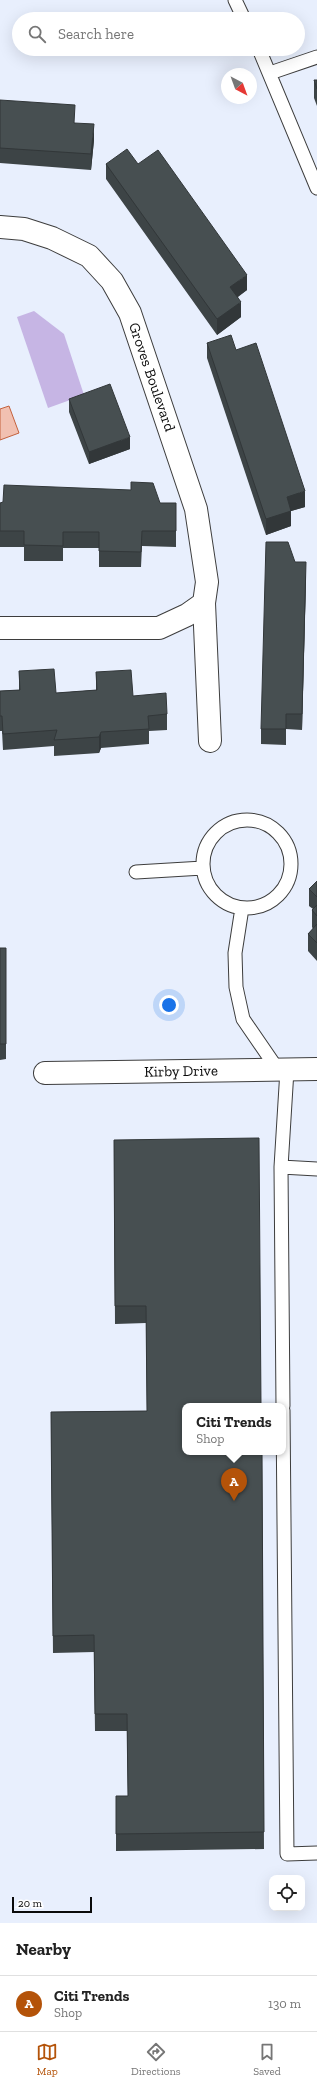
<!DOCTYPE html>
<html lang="en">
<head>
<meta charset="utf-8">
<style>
  body { margin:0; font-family:"Zilla Slab",serif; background:#f2f2f2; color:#222 }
  .controls { position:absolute; right:12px; bottom:12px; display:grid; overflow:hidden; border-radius:8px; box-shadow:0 4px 16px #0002 }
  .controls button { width:36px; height:36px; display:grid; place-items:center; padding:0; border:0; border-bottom:1px solid #e0e0e0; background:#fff; color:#222; font:20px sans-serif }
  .compass { position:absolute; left:221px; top:68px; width:36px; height:36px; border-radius:50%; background:#fff; box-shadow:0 4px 16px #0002; rotate:139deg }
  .scale { position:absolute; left:12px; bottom:10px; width:80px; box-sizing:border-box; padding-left:4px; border:2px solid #0a0a0a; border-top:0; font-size:11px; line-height:14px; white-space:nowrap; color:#0a0a0a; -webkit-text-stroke:3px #fff; paint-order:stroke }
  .you { position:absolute; left:169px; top:1005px; width:14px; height:14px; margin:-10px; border:3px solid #fff; border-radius:50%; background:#1a73e8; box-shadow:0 0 0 6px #1a73e833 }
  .badge { display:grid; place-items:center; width:26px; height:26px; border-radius:50%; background:#b45309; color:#fff; font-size:13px; font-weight:700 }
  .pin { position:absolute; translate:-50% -33px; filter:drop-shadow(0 1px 2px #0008) }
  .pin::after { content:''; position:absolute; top:21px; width:14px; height:12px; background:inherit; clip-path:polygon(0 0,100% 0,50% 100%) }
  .popup { position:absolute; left:182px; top:1403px; width:104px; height:52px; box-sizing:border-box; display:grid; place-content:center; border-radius:8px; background:#fff; filter:drop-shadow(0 1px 3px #0005); font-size:13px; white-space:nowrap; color:#767676 }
  .popup b { font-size:15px; color:#222 }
  .popup::after { content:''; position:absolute; left:50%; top:100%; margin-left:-8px; border:8px solid transparent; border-top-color:#fff }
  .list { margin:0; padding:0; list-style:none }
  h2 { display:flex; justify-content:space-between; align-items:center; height:52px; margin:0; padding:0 16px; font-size:17px }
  h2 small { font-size:13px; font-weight:400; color:#767676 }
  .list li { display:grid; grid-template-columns:26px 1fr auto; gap:12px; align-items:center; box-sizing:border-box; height:56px; padding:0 16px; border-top:1px solid #e0e0e0 }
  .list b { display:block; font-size:15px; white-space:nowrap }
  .list p { margin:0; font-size:13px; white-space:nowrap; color:#767676 }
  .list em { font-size:13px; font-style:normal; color:#767676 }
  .icon { flex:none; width:22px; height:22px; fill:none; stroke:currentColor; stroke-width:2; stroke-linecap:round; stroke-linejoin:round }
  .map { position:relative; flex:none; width:317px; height:1923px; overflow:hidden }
  .search { position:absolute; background:#fff; box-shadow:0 4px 16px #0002; left:12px; right:12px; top:12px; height:44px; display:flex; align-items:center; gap:10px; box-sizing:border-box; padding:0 14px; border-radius:22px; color:#767676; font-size:15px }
  .sheet { height:108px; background:#fff }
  nav { display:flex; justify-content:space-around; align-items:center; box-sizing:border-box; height:56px; border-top:1px solid #e0e0e0; background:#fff; font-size:11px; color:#767676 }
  nav a { display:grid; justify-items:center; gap:2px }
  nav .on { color:#b45309 }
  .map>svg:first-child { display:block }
  .green { fill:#c6b5e4 }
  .water { fill:#f1c0b1; stroke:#c3613d }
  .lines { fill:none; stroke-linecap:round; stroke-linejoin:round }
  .service-casing { stroke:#3d3d3d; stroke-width:15 }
  .minor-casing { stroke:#3d3d3d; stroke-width:24 }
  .service { stroke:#fff; stroke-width:13 }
  .minor { stroke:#fff; stroke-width:22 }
  .wall { fill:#3d4446 }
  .shaded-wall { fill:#323739 }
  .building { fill:#474f51; stroke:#323739 }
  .labels { text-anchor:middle; stroke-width:4; stroke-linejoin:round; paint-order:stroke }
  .street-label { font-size:15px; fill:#0a0a0a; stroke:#fff }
</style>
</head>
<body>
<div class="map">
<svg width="317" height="1923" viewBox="0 0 317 1923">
  <rect width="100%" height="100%" fill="#e8effd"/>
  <!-- green -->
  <path class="green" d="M34,311l30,23 20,61 -36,13 -31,-91z"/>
  <!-- water -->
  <path class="water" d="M9,406l10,27 -19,7v-31z"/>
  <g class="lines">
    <defs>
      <path id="service" d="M235,0l9,19
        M259,49l58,139
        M270,73l47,-16
        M203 864a44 44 0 1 1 88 0a44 44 0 1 1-88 0Z
        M136,872l67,-4
        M242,908l-7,45 1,34 7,32 35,51
        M281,1167l6,-97
        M283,1406l-2,-239 36,2
        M283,1410l4,444 30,-1"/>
      <path id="minor" d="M0,227l24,2 28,9 37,18 23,25 18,32 66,196 11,73 -3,21 -17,12 -28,13h-159
        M204,603l6,138
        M45,1073l272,-4"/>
    </defs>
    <!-- service casing -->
    <use href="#service" class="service-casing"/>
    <!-- minor casing -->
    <use href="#minor" class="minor-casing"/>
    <!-- service -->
    <use href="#service" class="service"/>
    <!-- minor -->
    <use href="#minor" class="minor"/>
  </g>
  <!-- wall -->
  <path class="wall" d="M314,80h3v26l-3,-8z
    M0,100l75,23 19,17 -3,30 -91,-7z
    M106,164h32l109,126 -9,7 3,20 -24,18 -111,-156z
    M207,343l29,7 69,157 -14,4v15l-25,9 -59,-177z
    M69,399l61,50 -41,15 -20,-52z
    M0,503h176v44l-34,-1 -1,21h-42v-19h-36v13h-39v-14h-24z
    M295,562l11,15 -4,153 -16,-1v16l-25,-1v-15z
    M19,671l37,22 40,-3v-18l37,24 34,18v16l-18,1v13l-48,4 -2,5 -45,3v-10l-51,4 -1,-19h-2v-40l19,-1z
    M317,881v80l-9,-10v-17l5,-5 -1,-2v-17l1,-1 -4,-3v-17z
    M0,948h6v111l-6,1z
    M114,1140l148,312 2,397 -148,2v-55h12l-1,-65h-32l-1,-79 -41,1 -2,-241 96,-1 -1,-88 -31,1z"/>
  <!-- shaded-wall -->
  <path class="shaded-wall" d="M94,124v16l-3,30v-16z
    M247,275v15l-17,12v-15z
    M241,302v15l-24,18v-16z
    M130,437v12l-41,15v-12z
    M305,491v16l-14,4v15l-25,9v-16l21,-22z
    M306,562v15l-4,153v-16z
    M101,732v16l-2,5v-16z"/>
  <!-- building -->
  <path class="building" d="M314,80h3v9z
    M0,100l75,5 -1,18 20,1 -3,30 -91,-6z
    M127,149l11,15 20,-14 89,125 -17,12 11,15 -24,17 -111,-155z
    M231,335l5,15 20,-7 49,148 -18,6 4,14 -25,8 -59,-176z
    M110,384l20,53 -41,15 -20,-53z
    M131,482l22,1 7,20h16v28h-34l-1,21 -42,-1v-19h-36v14l-39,-1v-14h-24v-28l3,-1 1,-17 127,5z
    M266,542h22l7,20h11l-4,152h-16v15h-25z
    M54,669l2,24 41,-3 -1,-18 35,-2 2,26 33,-3 1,21 -19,2 1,13 -48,3 -2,5 -45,3 3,-10 -54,4 -1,-18h-2v-25l20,-1 -1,-19z
    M317,881v16l-8,-8z
    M317,905v11l-5,-6z
    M317,924v19l-9,-9z
    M0,948h6v96h-6z
    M259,1138l2,268h-76v46h77l2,380 -148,2v-38h12l-1,-82h-32l-1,-79 -41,1 -2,-224 96,-1 -1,-105h-31l-1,-166z"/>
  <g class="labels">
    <!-- street labels -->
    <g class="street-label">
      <text transform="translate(152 377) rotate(71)" y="5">Groves Boulevard</text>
      <text transform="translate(181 1071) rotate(-1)" y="5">Kirby Drive</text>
    </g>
  </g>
</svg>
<div class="controls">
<button><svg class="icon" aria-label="locate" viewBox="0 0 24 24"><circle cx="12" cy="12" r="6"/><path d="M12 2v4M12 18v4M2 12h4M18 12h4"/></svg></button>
</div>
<svg class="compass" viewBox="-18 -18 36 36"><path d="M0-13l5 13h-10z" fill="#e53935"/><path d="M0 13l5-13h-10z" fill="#767676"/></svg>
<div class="scale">20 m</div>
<div class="you"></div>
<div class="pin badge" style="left:234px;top:1501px">A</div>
<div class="popup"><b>Citi Trends</b>Shop</div>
<div class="search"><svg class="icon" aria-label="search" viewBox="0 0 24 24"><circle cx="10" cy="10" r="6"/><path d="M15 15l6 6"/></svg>Search here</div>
</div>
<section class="sheet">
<h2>Nearby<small></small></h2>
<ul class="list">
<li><span class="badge">A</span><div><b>Citi Trends</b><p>Shop</p></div><em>130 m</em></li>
</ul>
</section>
<nav>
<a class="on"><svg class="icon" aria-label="map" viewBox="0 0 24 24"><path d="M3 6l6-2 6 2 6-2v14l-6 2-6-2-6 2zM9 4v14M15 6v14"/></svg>Map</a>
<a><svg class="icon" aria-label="directions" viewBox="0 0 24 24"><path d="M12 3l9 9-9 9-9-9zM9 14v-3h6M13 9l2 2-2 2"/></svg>Directions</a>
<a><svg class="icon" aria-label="saved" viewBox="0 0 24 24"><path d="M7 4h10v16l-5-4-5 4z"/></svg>Saved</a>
</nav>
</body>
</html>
